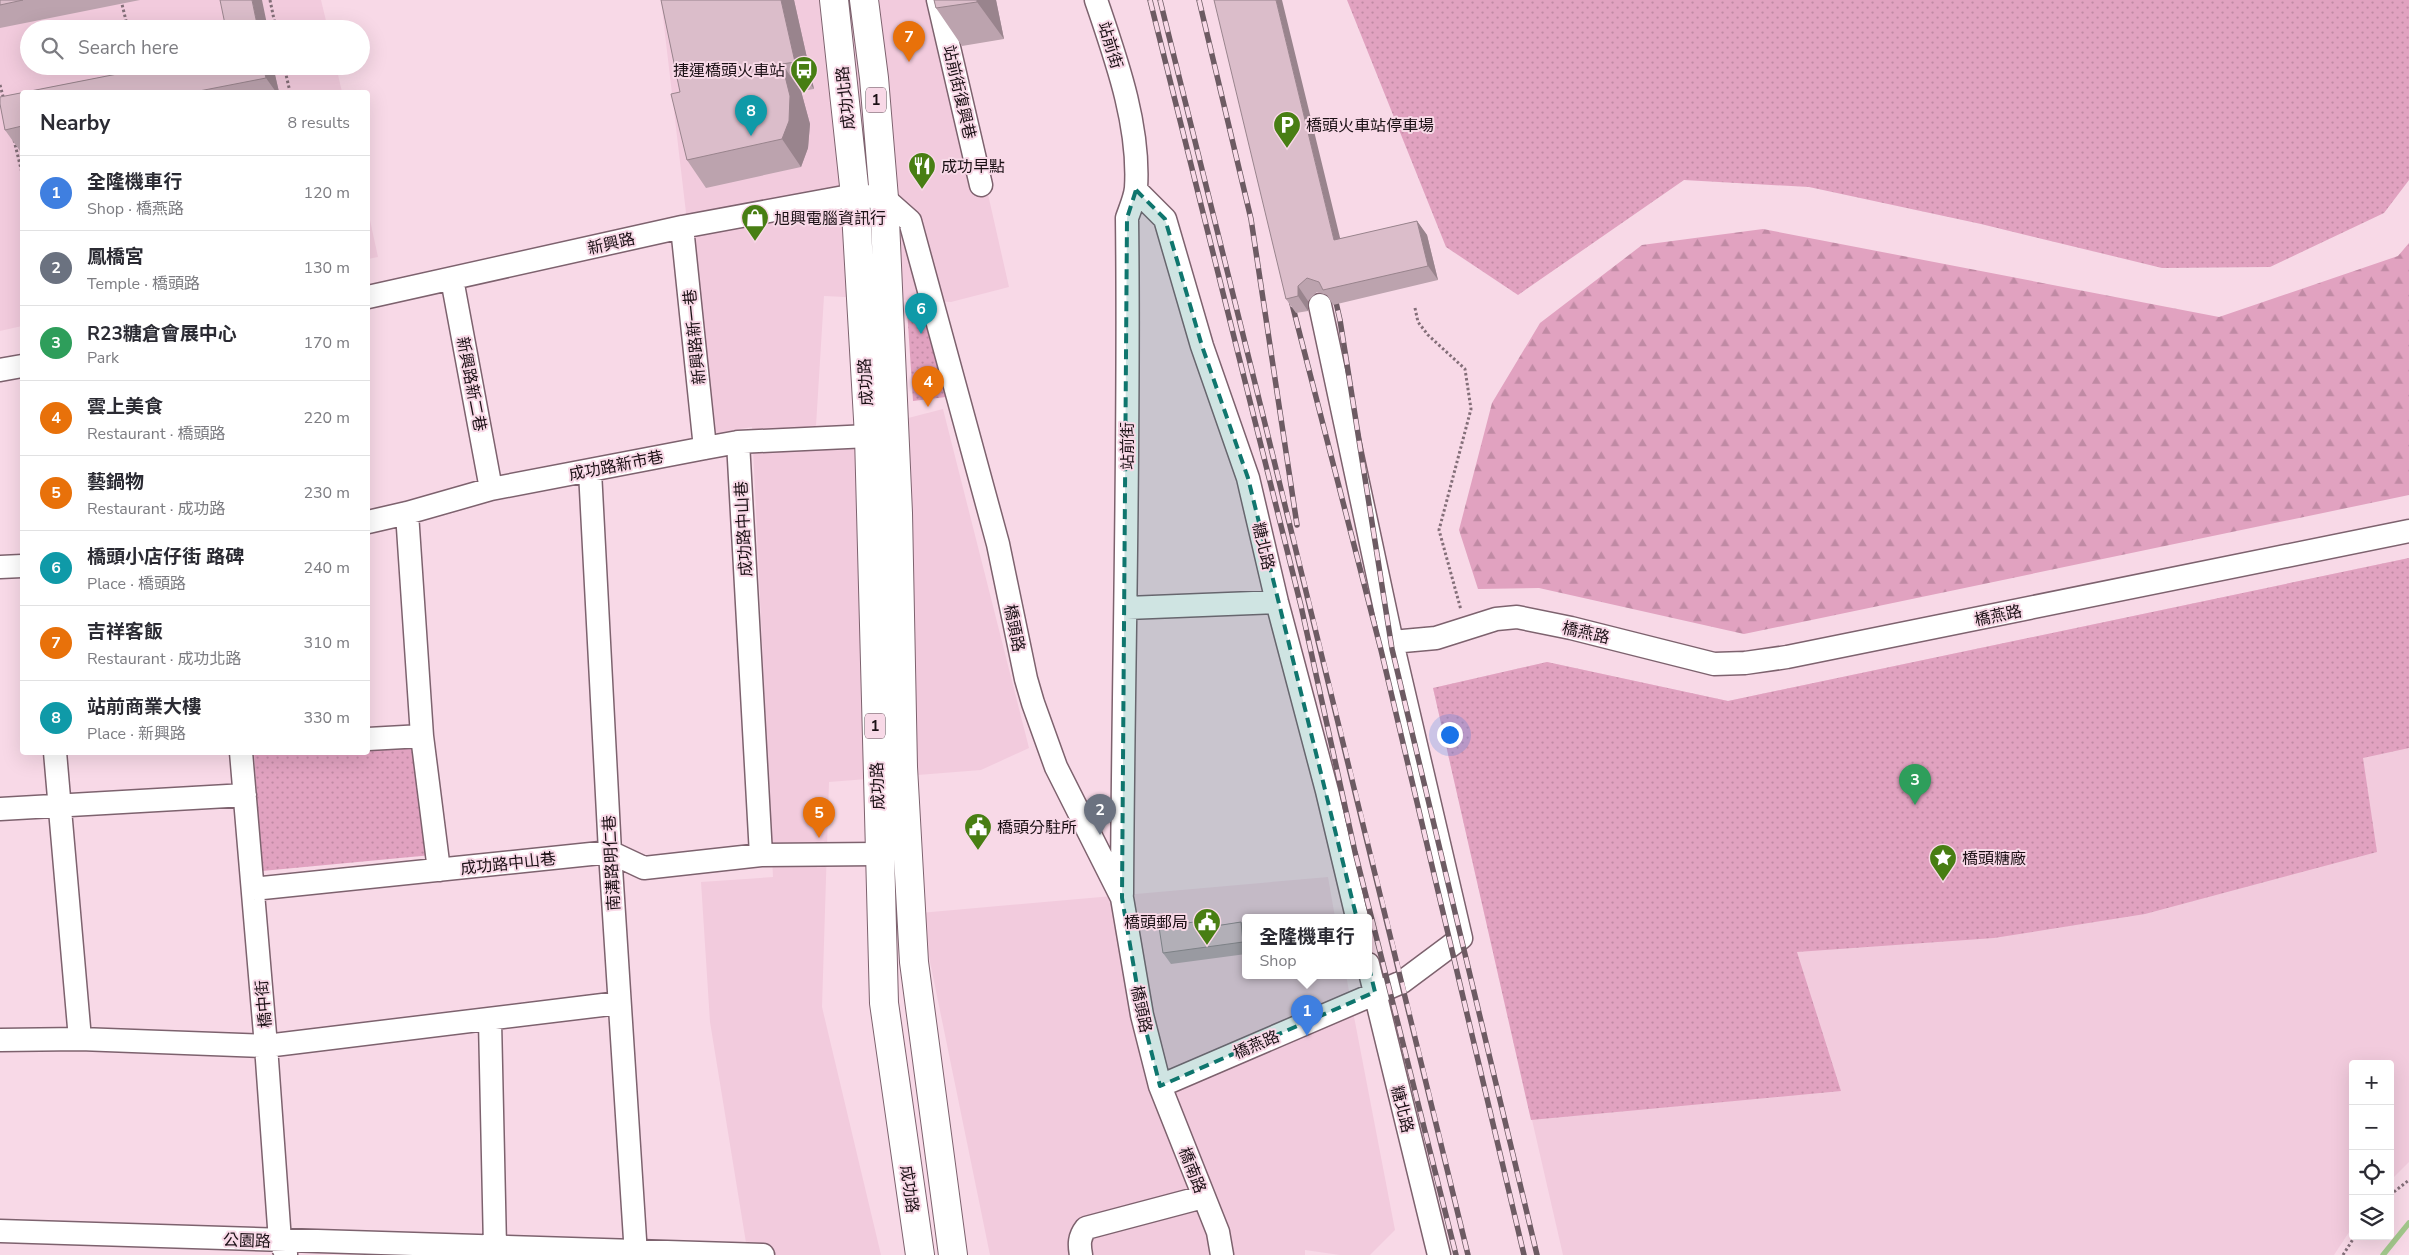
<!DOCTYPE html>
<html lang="en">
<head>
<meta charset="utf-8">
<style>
  body { margin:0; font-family:"Nunito Sans","Noto Sans TC",sans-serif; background:#f7f7f7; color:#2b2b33 }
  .controls { position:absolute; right:15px; bottom:15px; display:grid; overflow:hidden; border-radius:5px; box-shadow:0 5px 20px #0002 }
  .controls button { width:45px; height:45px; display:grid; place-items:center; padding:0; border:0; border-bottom:1px solid #e1e1e2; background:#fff; color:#2b2b33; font:25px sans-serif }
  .you { position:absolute; left:1449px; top:734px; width:18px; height:18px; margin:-12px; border:4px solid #fff; border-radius:50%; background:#1a73e8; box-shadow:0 0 0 8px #1a73e833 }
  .badge { display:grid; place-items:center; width:32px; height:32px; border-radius:50%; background:#1a73e8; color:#fff; font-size:16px; font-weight:700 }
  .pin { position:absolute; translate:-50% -41px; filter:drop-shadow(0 1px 2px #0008) }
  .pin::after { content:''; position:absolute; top:26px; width:18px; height:15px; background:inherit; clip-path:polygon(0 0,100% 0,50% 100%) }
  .popup { position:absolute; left:1242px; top:914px; width:130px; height:65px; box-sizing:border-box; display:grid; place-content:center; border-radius:5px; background:#fff; filter:drop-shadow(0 1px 4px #0005); font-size:16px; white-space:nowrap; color:#7c7c81 }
  .popup b { font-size:19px; color:#2b2b33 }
  .popup::after { content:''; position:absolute; left:50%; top:100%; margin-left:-10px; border:10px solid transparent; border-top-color:#fff }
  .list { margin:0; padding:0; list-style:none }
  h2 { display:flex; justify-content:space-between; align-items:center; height:65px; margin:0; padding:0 20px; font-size:21px }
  h2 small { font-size:16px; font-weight:400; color:#7c7c81 }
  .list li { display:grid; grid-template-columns:32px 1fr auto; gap:15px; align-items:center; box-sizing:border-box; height:75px; padding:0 20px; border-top:1px solid #e1e1e2 }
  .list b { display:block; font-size:19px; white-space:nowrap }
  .list p { margin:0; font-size:16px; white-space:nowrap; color:#7c7c81 }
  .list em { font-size:16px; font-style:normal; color:#7c7c81 }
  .icon { flex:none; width:28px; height:28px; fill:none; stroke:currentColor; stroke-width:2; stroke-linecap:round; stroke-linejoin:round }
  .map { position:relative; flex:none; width:2409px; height:1255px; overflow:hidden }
  .search { position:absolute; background:#fff; box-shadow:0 5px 20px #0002; left:20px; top:20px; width:350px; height:55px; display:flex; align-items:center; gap:12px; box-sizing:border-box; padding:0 18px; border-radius:28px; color:#7c7c81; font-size:19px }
  .panel { position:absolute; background:#fff; box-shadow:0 5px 20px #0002; left:20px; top:90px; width:350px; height:665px; border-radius:5px }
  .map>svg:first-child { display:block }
  .built { fill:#f2cbdd }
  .grass { fill:url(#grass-dots) }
  .forest { fill:url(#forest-firs) }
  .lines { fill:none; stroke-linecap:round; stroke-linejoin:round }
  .stream { stroke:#a3c88c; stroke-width:5.5 }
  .minor-casing { stroke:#7d626e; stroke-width:25 }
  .major-casing { stroke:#7d626e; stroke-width:30 }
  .path { stroke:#836e78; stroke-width:3; stroke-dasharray:2.5 2.5; stroke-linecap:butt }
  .minor { stroke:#fff; stroke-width:22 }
  .major { stroke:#fff; stroke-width:28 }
  .rail-casing { stroke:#6d5b63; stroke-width:5.5 }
  .rail { stroke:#f8d9e7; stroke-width:4; stroke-dasharray:11; stroke-linecap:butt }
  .wall { fill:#bca3ae }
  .shaded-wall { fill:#99848d }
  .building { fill:#dbbdca; stroke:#99848d }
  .marked { fill:#0f766e; fill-opacity:0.2; stroke:#0f766e; stroke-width:4; stroke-dasharray:10 6; stroke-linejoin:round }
  .labels { text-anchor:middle; stroke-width:4; stroke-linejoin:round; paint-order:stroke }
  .shield { fill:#f8d9e7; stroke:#5d4c54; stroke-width:1 }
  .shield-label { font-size:15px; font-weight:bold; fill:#1b1015 }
  .street-label { font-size:16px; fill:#1b1015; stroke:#f8d9e7 }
  .poi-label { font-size:16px; fill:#1b1015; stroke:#f8d9e7; text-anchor:start }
</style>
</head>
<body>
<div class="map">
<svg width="2409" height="1255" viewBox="0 0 2409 1255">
  <defs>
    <pattern id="grass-dots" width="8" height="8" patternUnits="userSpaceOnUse" patternTransform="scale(1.25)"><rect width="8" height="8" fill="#e1a2c0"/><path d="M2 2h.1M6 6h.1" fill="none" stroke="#c08aa4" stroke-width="1.8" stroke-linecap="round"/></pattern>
    <pattern id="forest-firs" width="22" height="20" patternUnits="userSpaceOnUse" patternTransform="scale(1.25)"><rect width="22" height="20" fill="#e1a2c0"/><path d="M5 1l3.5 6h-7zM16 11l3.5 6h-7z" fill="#c08aa4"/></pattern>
  </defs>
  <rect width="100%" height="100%" fill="#f8d9e7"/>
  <!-- built -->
  <path class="built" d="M0,0h321l7,29h-299v37h307l6,26h-320v234l-22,5z
    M661,0h283l65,287 -58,15 -127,-6 -9,146 128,-33 86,339 -48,22 -152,12 -7,225 59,248h-133l-38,-233 -9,-140 72,-5 -21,-450 -40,7z
    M368,211l10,46 -10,2z
    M2409,558v604l-19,19v-117h-37v162l-19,29h-771l-130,-567 114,-26 181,39z
    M1328,877l7,40h-89v58h100l49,255 -25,25h-30l-35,-5v5h-315l-70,-342z"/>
  <!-- grass -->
  <path class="grass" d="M1347,0h1062v180l-25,33 -114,54 -108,1 -181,-44 -172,-37 -125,-7 -166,115 -72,-48z
    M907,309h19l20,88 -33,4z
    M2409,558v190l-46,10 14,94 -232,62 -151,24 -197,14 44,139 -310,29 -98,-432 114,-26 181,39z
    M415,730l17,125 -170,16 -8,-118 114,-1v-17z"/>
  <!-- forest -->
  <path class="forest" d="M1763,229l456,88 179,-61 11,-13v252l-665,139 -205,-46 -61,1 -19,-59 33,-127 48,-80 102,-78z"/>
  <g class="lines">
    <!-- stream -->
    <path class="stream" d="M2383,1255l26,-32"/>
    <defs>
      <path id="minor" d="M938,0l43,185
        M1096,0c20,59 44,125 40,188 -1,10 -6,21 -9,30 3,225 -4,451 -5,676
        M1136,190l29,29 37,127 46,132 29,124 50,189 30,126
        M682,227l23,221
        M452,279l39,210
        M368,297l314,-70 173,-32 29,3 26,23 88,323 28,135 7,24 23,64 66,131 20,117 18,71 58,146 4,23
        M1320,305l72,337
        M0,370l22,-4
        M738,442l23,413
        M590,471l20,381 26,403
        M407,513l15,223 17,134
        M368,522l39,-9 84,-24 214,-41 33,-6 131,-6
        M0,567l22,-1
        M1127,608l150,-6
        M368,739l54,-3
        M55,752l25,287
        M241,752l25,294 14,195 6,13
        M0,809l245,-14
        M253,889l357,-37 34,16 117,-13 118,-1
        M1368,964l71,291
        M490,1021l5,226
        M0,1040l80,-1 186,7 353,-43
        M1160,1086l242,-104 59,-44 -69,-296 44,-4 60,-19 21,-2 54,11 143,36 31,-1 42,-6 622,-126
        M0,1231l763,24
        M1081,1255c-2,-11 -2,-18 5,-27l117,-31"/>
      <path id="major" d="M834,0l21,195 14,241 15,567 36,252
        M864,0l10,78 10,120 14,315 5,254 11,195 39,293"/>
    </defs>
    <!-- minor casing -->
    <use href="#minor" class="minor-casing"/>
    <!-- major casing -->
    <use href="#major" class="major-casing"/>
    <!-- path -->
    <path class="path" d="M121,0l7,29
      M270,0l6,29
      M284,66l6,26
      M0,85l4,15
      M14,140l8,33
      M1415,308l3,14 10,13 37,34 6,40 -32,121 22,80
      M2390,1195l19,-15
      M2343,1255l12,-19"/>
    <!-- minor -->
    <use href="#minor" class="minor"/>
    <!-- major -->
    <use href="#major" class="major"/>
    <defs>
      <path id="rail" d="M1150,0l151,606 54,246 101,403
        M1160,0c104,418 207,836 308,1255
        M1199,0l52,219 46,306
        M1333,289l7,31 52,329 145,606
        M1290,296l91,354 143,605"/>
    </defs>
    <!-- rail casing -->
    <use href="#rail" class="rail-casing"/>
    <!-- rail -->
    <use href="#rail" class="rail"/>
  </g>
  <!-- wall -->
  <path class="wall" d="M0,0h140l-140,28z
    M661,0h133l20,89 -13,2 9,33 -2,24 -7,19 -95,21 -19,-28 -7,-68z
    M934,0h62l8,39 -42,7 -26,-38z
    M158,66h115l6,26h-257v58l-2,1 -15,-21 -5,-26v-7z
    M1417,221l10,14 11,45 -105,25 -6,-10 -10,-3 -9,9v10l-12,2 -10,-14 54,-60z
    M1241,922l5,8v24l-75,10 -8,-11 50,-27z"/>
  <!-- shaded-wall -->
  <path class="shaded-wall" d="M252,0h10l6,29h-10z
    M781,0h13l20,89 -19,-27z
    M977,0h19l8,39 -27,-37z
    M1276,0h6l62,254 -10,-14z
    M782,64l19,27 9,33 -2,24 -7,19 -19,-28z
    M263,66h10l6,26h-3l-10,-14z
    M1417,221l10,14 11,45 -10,-14z
    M1298,286l10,15v10l-10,-15z
    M1208,920l8,11 -7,-4z
    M1241,922l5,8v15l-3,-3z"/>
  <!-- building -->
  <path class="building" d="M0,0h23l-23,5z
    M220,0h32l6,29h-32z
    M661,0h120l14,62 -13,2 8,32 -1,25 -7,18 -95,21 -16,-66 9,-2z
    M934,0h43v2l-41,6z
    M1214,0h62l58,240 83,-19 11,45 -105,24 -4,-8 -12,-4 -9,8v10l-12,3z
    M158,66h105l3,12 -72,14h-172v34l-17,4 -5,-26v-7z
    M1208,920l1,7 32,-5 2,20 -80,11 -4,-26z"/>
  <!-- marked area -->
  <path class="marked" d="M1136,190l29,29 37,127 46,132 127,514 -215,94 -18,-71 -20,-117 5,-680z"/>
  <!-- icons -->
  <defs>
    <symbol id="bus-pin" viewBox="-11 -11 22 30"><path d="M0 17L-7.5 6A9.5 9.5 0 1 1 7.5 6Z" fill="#487e13" stroke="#f8d9e7"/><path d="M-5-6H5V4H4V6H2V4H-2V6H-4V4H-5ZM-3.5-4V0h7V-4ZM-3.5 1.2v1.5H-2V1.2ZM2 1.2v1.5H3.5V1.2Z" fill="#fff"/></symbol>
    <symbol id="parking-pin" viewBox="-11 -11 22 30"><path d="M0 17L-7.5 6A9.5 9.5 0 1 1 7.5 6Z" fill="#487e13" stroke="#f8d9e7"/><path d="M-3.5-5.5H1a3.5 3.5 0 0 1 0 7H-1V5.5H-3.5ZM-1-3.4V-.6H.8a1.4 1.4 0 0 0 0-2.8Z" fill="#fff"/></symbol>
    <symbol id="restaurant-pin" viewBox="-11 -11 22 30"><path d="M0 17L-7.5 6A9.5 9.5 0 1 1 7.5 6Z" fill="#487e13" stroke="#f8d9e7"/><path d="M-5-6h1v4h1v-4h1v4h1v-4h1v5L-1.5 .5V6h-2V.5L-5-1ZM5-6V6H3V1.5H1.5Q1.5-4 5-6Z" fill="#fff"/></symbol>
    <symbol id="shop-pin" viewBox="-11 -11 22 30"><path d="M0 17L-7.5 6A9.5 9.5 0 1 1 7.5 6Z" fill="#487e13" stroke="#f8d9e7"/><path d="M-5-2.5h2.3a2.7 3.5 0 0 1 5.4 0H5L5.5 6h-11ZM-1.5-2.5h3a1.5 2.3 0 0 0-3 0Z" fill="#fff"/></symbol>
    <symbol id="civic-pin" viewBox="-11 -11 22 30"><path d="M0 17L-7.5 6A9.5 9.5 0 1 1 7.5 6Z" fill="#487e13" stroke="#f8d9e7"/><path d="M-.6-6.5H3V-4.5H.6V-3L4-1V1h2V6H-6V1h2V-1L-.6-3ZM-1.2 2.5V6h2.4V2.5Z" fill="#fff"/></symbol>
    <symbol id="sight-pin" viewBox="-11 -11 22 30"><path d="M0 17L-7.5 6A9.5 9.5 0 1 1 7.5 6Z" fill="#487e13" stroke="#f8d9e7"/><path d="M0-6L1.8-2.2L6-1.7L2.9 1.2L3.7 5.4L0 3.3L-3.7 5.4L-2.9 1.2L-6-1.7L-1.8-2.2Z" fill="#fff"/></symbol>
  </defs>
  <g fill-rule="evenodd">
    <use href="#bus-pin" x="788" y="54" width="32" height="43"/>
    <use href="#parking-pin" x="1271" y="109" width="32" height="43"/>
    <use href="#restaurant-pin" x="906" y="150" width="32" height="43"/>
    <use href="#shop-pin" x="739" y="202" width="32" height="43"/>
    <use href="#civic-pin" x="962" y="811" width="32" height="43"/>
    <use href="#sight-pin" x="1927" y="842" width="32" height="43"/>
    <use href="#civic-pin" x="1191" y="906" width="32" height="43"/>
  </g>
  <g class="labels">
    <!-- shield labels -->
    <g class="shield">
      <rect x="866" y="87.5" width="20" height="25" rx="4"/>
      <rect x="865" y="713.5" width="20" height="25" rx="4"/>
    </g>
    <g class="shield-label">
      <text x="876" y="105">1</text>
      <text x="875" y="731">1</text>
    </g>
    <!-- street labels -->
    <g class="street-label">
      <text transform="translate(1111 45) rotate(73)" y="6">站前街</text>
      <text transform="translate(960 92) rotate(77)" y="6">站前街復興巷</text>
      <text transform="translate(845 98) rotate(-96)" y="6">成功北路</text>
      <text transform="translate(611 243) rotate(-13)" y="6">新興路</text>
      <text transform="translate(694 337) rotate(-96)" y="6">新興路新一巷</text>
      <text transform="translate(865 382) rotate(-93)" y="6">成功路</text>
      <text transform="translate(472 384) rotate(79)" y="6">新興路新二巷</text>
      <text transform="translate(1127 446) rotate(-90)" y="6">站前街</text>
      <text transform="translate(616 465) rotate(-11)" y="6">成功路新市巷</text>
      <text transform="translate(743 529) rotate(-93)" y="6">成功路中山巷</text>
      <text transform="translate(1264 546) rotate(77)" y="6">糖北路</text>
      <text transform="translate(1998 615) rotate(-12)" y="6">橋燕路</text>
      <text transform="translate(1015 628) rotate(79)" y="6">橋頭路</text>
      <text transform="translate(1586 632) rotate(13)" y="6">橋燕路</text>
      <text transform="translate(877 786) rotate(-92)" y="6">成功路</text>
      <text transform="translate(508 863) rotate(-6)" y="6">成功路中山巷</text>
      <text transform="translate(611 863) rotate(-93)" y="6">南溝路明仁巷</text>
      <text transform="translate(263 1004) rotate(-95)" y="6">橋中街</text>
      <text transform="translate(1142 1009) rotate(78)" y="6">橋頭路</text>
      <text transform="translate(1256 1044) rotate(-23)" y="6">橋燕路</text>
      <text transform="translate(1403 1109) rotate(76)" y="6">糖北路</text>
      <text transform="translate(1193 1170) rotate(69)" y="6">橋南路</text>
      <text transform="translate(910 1189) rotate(82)" y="6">成功路</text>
      <text transform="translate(247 1240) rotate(2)" y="6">公園路</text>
    </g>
    <!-- poi labels -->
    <g class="poi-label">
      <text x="785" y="76" text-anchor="end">捷運橋頭火車站</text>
      <text x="1306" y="131">橋頭火車站停車場</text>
      <text x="941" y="172">成功早點</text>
      <text x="774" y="224">旭興電腦資訊行</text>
      <text x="997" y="833">橋頭分駐所</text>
      <text x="1962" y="864">橋頭糖廠</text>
      <text x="1188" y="928" text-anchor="end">橋頭郵局</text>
    </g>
  </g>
</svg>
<div class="controls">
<button>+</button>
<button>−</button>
<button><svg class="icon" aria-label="locate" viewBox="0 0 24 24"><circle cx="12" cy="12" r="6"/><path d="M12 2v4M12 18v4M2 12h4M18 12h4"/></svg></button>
<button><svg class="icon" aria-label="layers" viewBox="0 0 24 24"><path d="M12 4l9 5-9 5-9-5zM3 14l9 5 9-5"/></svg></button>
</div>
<div class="you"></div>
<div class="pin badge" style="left:1307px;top:1036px;background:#3f7fe0">1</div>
<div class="popup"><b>全隆機車行</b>Shop</div>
<div class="pin badge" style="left:1100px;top:835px;background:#6b7280">2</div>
<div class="pin badge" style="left:1915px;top:805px;background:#2e9e5b">3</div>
<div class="pin badge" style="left:928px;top:407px;background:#e8710a">4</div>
<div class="pin badge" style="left:819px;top:838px;background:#e8710a">5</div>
<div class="pin badge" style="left:921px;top:334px;background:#0f9aa8">6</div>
<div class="pin badge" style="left:909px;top:62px;background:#e8710a">7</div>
<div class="pin badge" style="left:751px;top:136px;background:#0f9aa8">8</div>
<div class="search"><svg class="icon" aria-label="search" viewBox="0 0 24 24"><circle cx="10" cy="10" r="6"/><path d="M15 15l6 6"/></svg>Search here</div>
<section class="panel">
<h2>Nearby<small>8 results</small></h2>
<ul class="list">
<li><span class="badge" style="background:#3f7fe0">1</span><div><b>全隆機車行</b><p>Shop · 橋燕路</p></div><em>120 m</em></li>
<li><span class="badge" style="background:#6b7280">2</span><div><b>鳳橋宮</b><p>Temple · 橋頭路</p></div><em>130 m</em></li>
<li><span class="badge" style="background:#2e9e5b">3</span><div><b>R23糖倉會展中心</b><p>Park</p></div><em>170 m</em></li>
<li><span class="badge" style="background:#e8710a">4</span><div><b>雲上美食</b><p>Restaurant · 橋頭路</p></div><em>220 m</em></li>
<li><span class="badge" style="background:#e8710a">5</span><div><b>藝鍋物</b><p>Restaurant · 成功路</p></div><em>230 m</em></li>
<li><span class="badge" style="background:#0f9aa8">6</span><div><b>橋頭小店仔街 路碑</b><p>Place · 橋頭路</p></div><em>240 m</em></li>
<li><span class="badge" style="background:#e8710a">7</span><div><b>吉祥客飯</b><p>Restaurant · 成功北路</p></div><em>310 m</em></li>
<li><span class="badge" style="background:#0f9aa8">8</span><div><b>站前商業大樓</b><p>Place · 新興路</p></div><em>330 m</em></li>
</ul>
</section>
</div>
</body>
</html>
